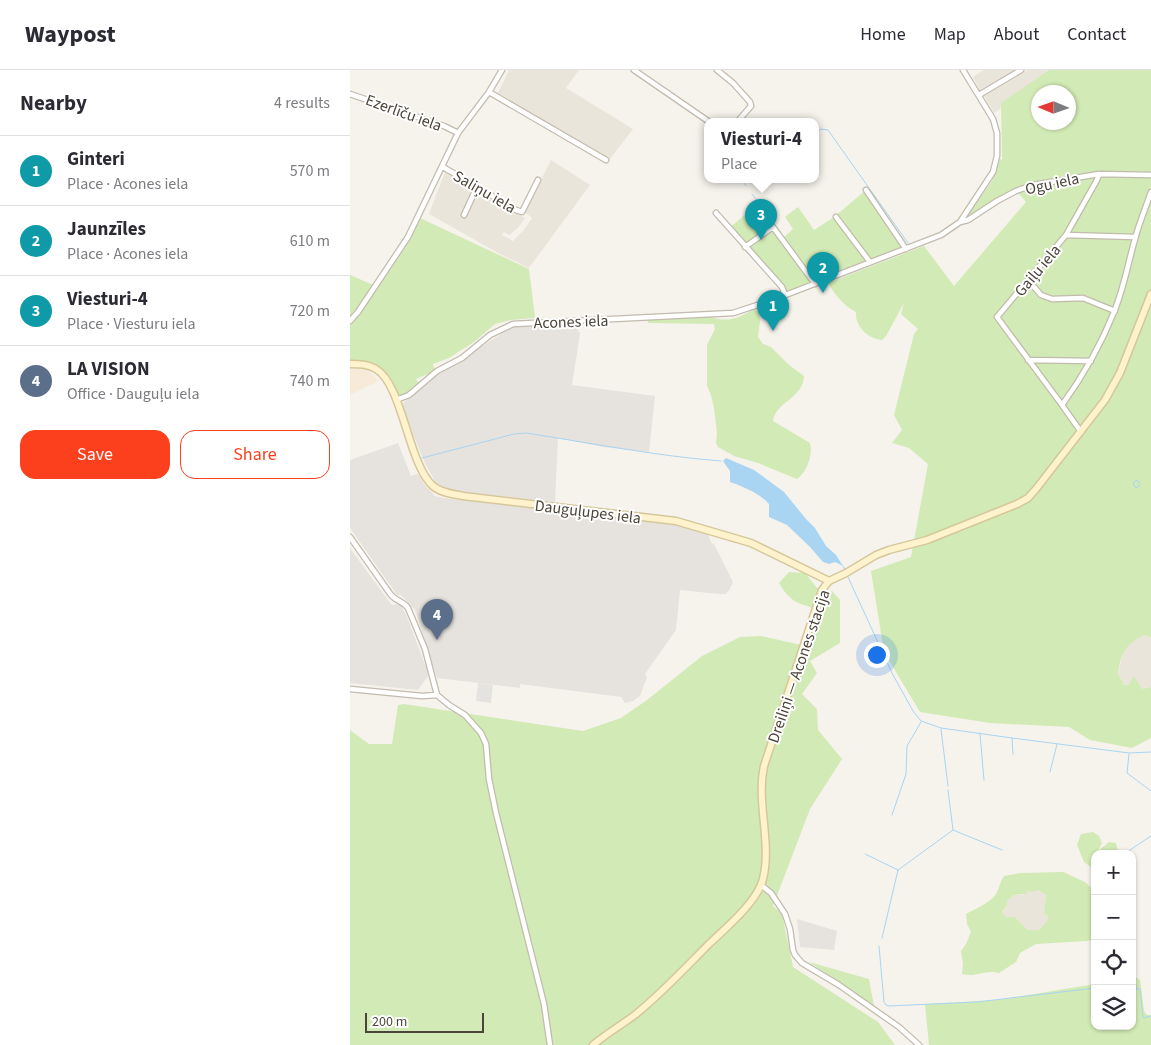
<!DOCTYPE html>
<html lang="en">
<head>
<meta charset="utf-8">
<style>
  body { margin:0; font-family:"Source Sans 3",sans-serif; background:#f7f7f7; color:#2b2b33 }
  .controls { position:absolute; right:15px; bottom:15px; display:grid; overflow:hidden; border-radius:10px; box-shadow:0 1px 4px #0004 }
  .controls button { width:45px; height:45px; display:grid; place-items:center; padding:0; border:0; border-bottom:1px solid #e1e1e2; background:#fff; color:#2b2b33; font:25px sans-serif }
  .compass { position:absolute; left:681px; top:15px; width:45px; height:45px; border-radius:50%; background:#fff; box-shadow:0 1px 4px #0004; rotate:272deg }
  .scale { position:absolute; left:15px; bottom:12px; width:119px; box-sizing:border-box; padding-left:5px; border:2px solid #4b4439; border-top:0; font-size:14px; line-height:18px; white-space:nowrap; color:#4b4439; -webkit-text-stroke:4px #fff; paint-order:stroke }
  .you { position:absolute; left:526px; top:584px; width:18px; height:18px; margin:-12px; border:4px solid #fff; border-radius:50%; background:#1a73e8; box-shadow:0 0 0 8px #1a73e833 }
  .badge { display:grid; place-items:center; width:32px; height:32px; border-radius:50%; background:#fc3f1d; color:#fff; font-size:16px; font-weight:700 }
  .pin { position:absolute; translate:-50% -41px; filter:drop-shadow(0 1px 2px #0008) }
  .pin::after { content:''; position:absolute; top:26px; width:18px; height:15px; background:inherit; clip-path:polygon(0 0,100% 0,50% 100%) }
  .popup { position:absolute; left:354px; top:48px; width:115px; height:65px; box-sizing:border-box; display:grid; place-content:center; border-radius:10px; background:#fff; filter:drop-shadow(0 1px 4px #0005); font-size:16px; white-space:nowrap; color:#7c7c81 }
  .popup b { font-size:19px; color:#2b2b33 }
  .popup::after { content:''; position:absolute; left:50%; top:100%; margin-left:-10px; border:10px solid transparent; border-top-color:#fff }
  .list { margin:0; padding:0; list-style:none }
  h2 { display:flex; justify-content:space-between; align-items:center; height:65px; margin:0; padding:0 20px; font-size:21px }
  h2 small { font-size:16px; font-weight:400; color:#7c7c81 }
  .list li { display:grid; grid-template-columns:32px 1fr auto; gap:15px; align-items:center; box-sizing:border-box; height:70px; padding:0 20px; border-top:1px solid #e1e1e2 }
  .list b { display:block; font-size:19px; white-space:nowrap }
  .list p { margin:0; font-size:16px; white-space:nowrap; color:#7c7c81 }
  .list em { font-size:16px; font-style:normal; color:#7c7c81 }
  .actions { display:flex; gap:10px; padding:15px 20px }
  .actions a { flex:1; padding:11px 0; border:1px solid #fc3f1d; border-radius:15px; text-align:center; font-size:18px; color:#fc3f1d }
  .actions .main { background:#fc3f1d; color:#fff }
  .icon { flex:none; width:28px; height:28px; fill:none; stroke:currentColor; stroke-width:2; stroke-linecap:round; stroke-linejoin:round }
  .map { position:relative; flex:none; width:801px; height:975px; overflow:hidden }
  header { display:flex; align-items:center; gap:30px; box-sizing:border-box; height:70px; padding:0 25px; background:#fff; border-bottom:1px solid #e1e1e2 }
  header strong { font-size:24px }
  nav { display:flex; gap:28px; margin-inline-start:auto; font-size:18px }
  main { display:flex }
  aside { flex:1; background:#fff }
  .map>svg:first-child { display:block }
  .residential { fill:#eae5da }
  .commercial { fill:#f7ead8 }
  .industrial { fill:#e6e2dd }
  .green { fill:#d2eab5; fill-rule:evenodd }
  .parking { fill:#e5e3e0 }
  .water { fill:#a9d4f2 }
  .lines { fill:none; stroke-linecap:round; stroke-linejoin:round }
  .stream { stroke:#a9d4f2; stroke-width:1 }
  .street-casing { stroke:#c2bbae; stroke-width:7 }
  .secondary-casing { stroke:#d6c79b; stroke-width:9 }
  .street { stroke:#fff; stroke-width:4.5 }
  .secondary { stroke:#fff3cd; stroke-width:6 }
  .labels { text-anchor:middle; stroke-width:4; stroke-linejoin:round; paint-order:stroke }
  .street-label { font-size:16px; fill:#4b4439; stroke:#fff }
</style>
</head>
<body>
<header>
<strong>Waypost</strong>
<nav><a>Home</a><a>Map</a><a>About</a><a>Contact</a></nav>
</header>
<main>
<aside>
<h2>Nearby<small>4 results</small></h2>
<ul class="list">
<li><span class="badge" style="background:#0f9aa8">1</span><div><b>Ginteri</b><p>Place · Acones iela</p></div><em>570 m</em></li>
<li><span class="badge" style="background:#0f9aa8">2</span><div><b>Jaunzīles</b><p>Place · Acones iela</p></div><em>610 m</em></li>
<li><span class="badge" style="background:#0f9aa8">3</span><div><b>Viesturi-4</b><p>Place · Viesturu iela</p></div><em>720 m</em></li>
<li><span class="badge" style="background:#5c6f8a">4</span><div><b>LA VISION</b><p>Office · Dauguļu iela</p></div><em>740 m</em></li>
</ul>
<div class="actions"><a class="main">Save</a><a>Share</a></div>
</aside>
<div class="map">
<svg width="801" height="975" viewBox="0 0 801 975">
  <rect width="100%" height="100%" fill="#f6f3ec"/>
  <!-- residential -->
  <path class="residential" d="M159,0h70l-13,18 67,41 -23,30 -112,-66z
    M634,0h30l-34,20 -7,-13z
    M678,0h31l-65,43 -10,-17z
    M201,90l39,25 -61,83 -29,-14 -71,-40 16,-42 29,17 -12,28 2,1 13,-28 48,28 -7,10 -9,7 -5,-3 -2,3 11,6 10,-10 9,-13 -7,-6z
    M794,565l7,2v50l-9,2 -18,-5 -6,-10 5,-21 9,-13z
    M676,820h12l8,5 -2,17 4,5 -1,4 -8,9h-11l-13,-13h-9l-4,-4 6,-9 -1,-3 7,-6h10z"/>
  <!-- commercial -->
  <path class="commercial" d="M0,299h17l12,12 -29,14z"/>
  <!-- industrial -->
  <path class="industrial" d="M224,254l6,9 -8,52 83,11 -6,56 -46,-5 -45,-9 -3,64 -100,-11 -18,-6 -13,-24 -22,-54 2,-5 11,-8 21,-19 78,-49z
    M48,373l13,33 6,-2 2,1 5,9 11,12 9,2 236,27 28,8 3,10 3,1 19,38 -3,7 -4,5h-7l-39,-4 -4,40 -31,44 2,3 -7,19 -7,5 -8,2 -4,-6 -101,-13v4l-83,-10 -22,-68 -14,-15h-4l-47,-67v-68z
    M0,478l38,52 4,5 8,-1 7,13 22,58 -11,15 -68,-7z
    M447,849l40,12 -3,19 -34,-3z"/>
  <!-- green -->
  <path class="green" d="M699,0h102v567l-7,-2c-19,9 -23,19 -26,39l6,10h-4l9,1 5,-9 8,13 9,-2v51l-19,10 -42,-8 -21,-13 -79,-4 -70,-11 -36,-60 -13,-81 40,-14 17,-93 -19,-16 -17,-5 10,-13 -8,-15 20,-81 4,-5 -17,-15 3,-11 -18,33 -4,4c-14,-1 -27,-13 -26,-28 -12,-6 -21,-17 -28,-29l96,-37 30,40 72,-84 -11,-13 -44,27 -2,-3 23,-32 8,-22 2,1 -1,-57zM688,22h30v30h-30z
    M516,120l40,59 -121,46 -3,-8 -53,-59 28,-23 26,33 10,-9 -8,-12 13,-10 16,23 20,-13z
    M70,148l109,51 6,49 -24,2 -16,4 -21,18 -25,16 -16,6 2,7 -19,8 3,5 -9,8 -11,3c-5,-4 -6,-8 -9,-14 -8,-16 -23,-21 -40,-20v-36l14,-17 41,-60z
    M0,205l23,10 -23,32z
    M404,239l5,4 1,8 -2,16 5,7 8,3 18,18 15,11c-1,23 -28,25 -31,45l37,22c3,12 -3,29 -13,36l-39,-16 -24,-7 -16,-9 -2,-4 1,-10 -3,-25 -3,-13 -4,-9v-41l8,-16 -1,-5 -66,-1 -1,-5 64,-1c17,6 28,1 43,-8z
    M439,502l16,1 12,15 15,3 8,9v43l-30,18 7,12 -15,21 15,15 1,21 24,29 -32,50 -37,97 9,8 11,53 85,55 17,23h-545v-315l19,14h23l6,-39 6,-1 179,27 38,-13 26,-18 55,-44 38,-19 21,-1 45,10 11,-37c-20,-6 -27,-7 -38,-26z
    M743,762l6,4 3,7 -4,8 11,-9 7,1 2,8 -1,3h-22v16l-11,-8 -7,-17 4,-11z
    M713,802l22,10 10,9v48l-8,2 -51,3 -16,9 -4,9 -17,11c-14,-4 -23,5 -37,1l1,-10 -2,-13 5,-7 5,-12 -4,-8 -1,-10c9,-5 24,-11 30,-20 3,-5 4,-12 8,-18l16,-3zM688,820l8,5 -2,18 4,4 -1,4 -8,9h-11l-13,-13h-9l-4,-5 6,-8 -1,-3 7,-6 13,-1 -1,-3 6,1z
    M459,892l60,17 5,27z
    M786,907l4,3 4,31 3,4h4v30h-222l-4,-41 72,-4 98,-16v42h37v-48z"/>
  <!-- parking -->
  <path class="parking" d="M128,613l15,2 -2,18 -15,-2z"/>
  <!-- water -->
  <path class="water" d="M376,388l28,12 30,22 22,27 9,9 11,18 10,9 7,11 -8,-4 -6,2 -6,-2 -13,-15 -23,-22 -18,-8v-13c-10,-11 -25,-17 -39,-22v-11l-7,-10z"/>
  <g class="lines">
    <!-- stream -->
    <path class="stream" d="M465,65l6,-6 7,1 80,113
      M391,109l5,7
      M406,113l5,-4
      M402,124l22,28
      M72,388l92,-24 12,-1c65,10 130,23 195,28
      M790,415l-4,3 -3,-5 4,-3 3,4
      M493,496l3,6
      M497,505l46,100 20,36 8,10 20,7 71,10 117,15 22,-1
      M591,659l7,57
      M630,663l4,47
      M662,668l1,16
      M779,684l-2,19 24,18
      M700,702l7,-28
      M598,720l5,40 49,20
      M542,745l14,-41 1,-28 14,-24
      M515,784l33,16
      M774,784l27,-18
      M532,868l16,-68 55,-40
      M529,876l5,56 2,3 3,1 88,-4 118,-14
      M782,913l4,1v5h4l3,29 8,-2"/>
    <defs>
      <path id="street" d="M284,0l74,51
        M367,0l16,13 17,19 1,4 -13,15
        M139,22l117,68
        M0,24l94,32 14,7
        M629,25l42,-25
        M93,97l73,43 6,2 16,-32
        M749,104l-2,6 -31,55 -69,82 65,88c21,-29 39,-60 52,-93 10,-24 14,-49 21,-73 4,-16 11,-32 16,-47
        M516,120l40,59
        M366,143l66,74 3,8
        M114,145l13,-28
        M486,147l34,45
        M610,152l8,-2 29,-19 19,-10 17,-6 66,-11 52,1
        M716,165l69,2
        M395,177l28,-20 42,57
        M678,210l13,15 11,4 31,-1 32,13
        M0,251l8,-9 50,-75 50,-104 31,-41 13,-22
        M678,290l63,1
        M46,330l13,-5 28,-24 25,-13 28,-23 23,-11 220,-11 37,-12 171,-66 19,-13 33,-50 4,-16v-23l-4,-14 -30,-49
        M712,335l19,27
        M0,467l41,58c5,6 12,6 17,13l17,41 12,46 12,10 16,10 16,18 5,11 3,35 7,34 48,191 6,41
        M0,619l72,7 15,-1
        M411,815l10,8 14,21 5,15 3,21 2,5 7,8 37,22 60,42 20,18"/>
      <path id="secondary" d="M0,294c9,0 18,0 26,5 27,16 32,95 57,117 8,7 20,8 30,10l213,25 75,22 78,38
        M243,975c14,-12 29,-20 43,-31 27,-22 50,-47 74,-71 17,-16 47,-41 53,-64 9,-37 -7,-76 1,-113l58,-176 7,-9 17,-8 30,-18 13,-5 38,-10 90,-36 11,-6 8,-9 69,-89 15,-27 31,-79"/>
    </defs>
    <!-- street casing -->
    <use href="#street" class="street-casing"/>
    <!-- secondary casing -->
    <use href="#secondary" class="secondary-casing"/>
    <!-- street -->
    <use href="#street" class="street"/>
    <!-- secondary -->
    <use href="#secondary" class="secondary"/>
  </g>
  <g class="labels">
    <!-- street labels -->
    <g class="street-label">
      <text transform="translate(54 42) rotate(20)" y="6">Ezerlīču iela</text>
      <text transform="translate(702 113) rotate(-12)" y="6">Ogu iela</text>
      <text transform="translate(135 121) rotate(30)" y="6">Saliņu iela</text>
      <text transform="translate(687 200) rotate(-50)" y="6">Gaiļu iela</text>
      <text transform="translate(221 251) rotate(-2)" y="6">Acones iela</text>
      <text transform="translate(238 441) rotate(7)" y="6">Dauguļupes iela</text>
      <text transform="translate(448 596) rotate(-71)" y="6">Dreiliņi — Acones stacija</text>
    </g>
  </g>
</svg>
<div class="controls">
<button>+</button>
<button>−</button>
<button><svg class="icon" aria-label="locate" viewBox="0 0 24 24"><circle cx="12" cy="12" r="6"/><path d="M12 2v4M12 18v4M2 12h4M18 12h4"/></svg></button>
<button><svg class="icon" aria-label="layers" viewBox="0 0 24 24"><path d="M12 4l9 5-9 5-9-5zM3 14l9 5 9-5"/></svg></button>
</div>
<svg class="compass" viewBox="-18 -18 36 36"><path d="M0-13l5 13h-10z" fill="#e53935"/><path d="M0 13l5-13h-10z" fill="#7c7c81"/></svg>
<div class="scale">200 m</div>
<div class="you"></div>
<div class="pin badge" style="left:423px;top:261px;background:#0f9aa8">1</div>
<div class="pin badge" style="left:473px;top:223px;background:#0f9aa8">2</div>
<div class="pin badge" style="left:411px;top:170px;background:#0f9aa8">3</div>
<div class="popup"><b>Viesturi-4</b>Place</div>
<div class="pin badge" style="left:87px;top:570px;background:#5c6f8a">4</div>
</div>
</main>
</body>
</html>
